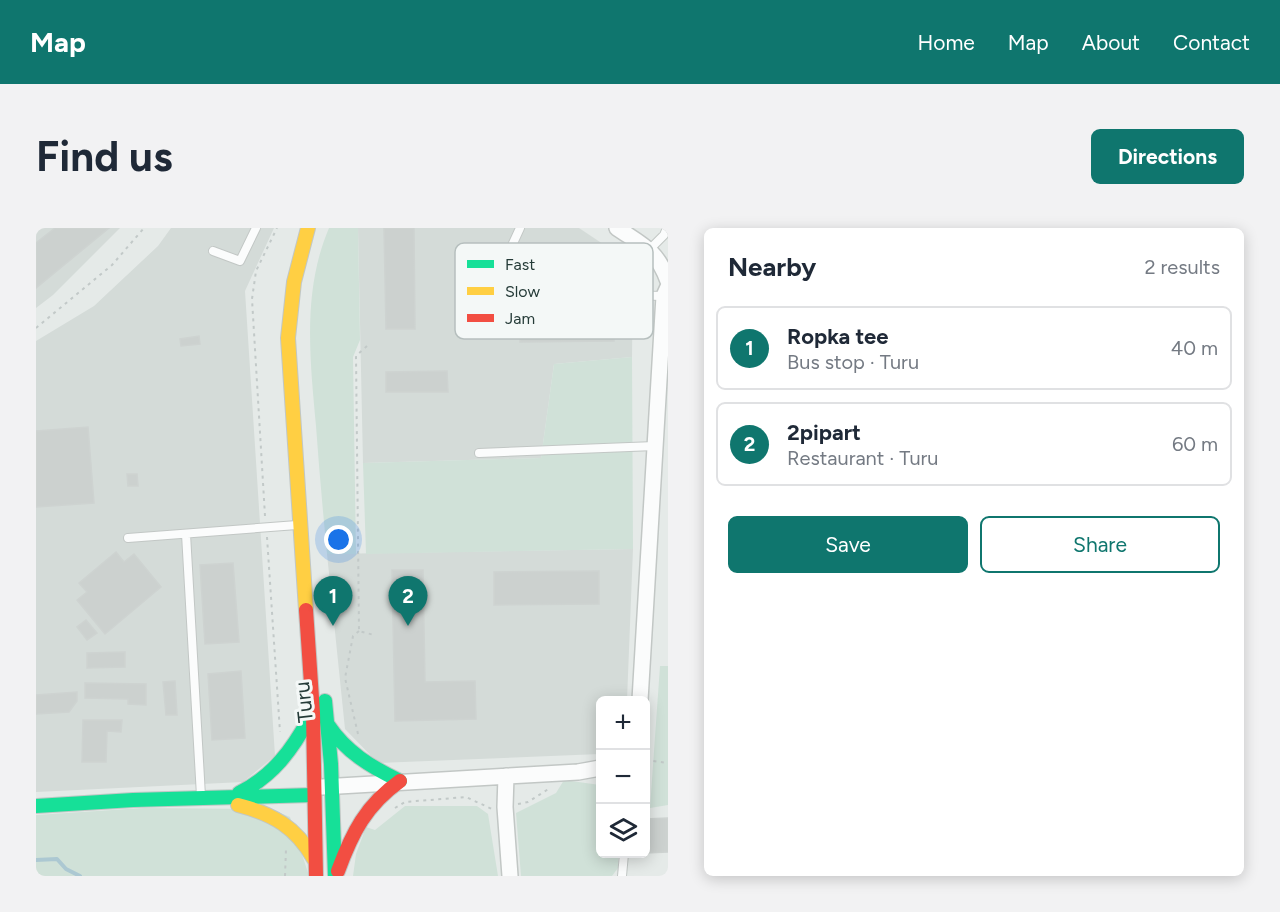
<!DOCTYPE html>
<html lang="en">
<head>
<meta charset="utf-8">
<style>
  body { margin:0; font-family:Figtree,sans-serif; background:#f2f2f3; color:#1f2937 }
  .controls { position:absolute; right:18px; bottom:18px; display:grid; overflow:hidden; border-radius:9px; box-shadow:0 3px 15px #0003 }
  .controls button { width:54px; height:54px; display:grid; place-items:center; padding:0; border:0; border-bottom:2px solid #e0e1e3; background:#fff; color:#1f2937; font:30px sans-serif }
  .you { position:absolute; left:303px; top:312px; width:21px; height:21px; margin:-15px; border:4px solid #fff; border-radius:50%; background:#1a73e8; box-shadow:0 0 0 9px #1a73e833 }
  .badge { display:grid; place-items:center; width:39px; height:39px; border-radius:50%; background:#0f766e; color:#fff; font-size:20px; font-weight:700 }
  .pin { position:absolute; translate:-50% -50px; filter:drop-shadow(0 2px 3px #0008) }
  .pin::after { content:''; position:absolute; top:32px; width:21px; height:18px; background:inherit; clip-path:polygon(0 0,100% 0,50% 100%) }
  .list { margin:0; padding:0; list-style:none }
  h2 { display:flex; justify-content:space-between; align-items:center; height:78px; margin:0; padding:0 24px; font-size:26px }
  h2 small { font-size:20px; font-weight:400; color:#747a83 }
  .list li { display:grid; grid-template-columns:39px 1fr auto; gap:18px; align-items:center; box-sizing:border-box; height:84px; margin:0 12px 12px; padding:0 12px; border:2px solid #e0e1e3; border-radius:9px }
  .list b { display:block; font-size:22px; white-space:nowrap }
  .list p { margin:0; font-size:20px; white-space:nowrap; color:#747a83 }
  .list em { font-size:20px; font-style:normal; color:#747a83 }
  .actions { display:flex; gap:12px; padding:18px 24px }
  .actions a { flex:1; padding:14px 0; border:2px solid #0f766e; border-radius:9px; text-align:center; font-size:21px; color:#0f766e }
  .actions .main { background:#0f766e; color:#fff }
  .icon { flex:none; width:33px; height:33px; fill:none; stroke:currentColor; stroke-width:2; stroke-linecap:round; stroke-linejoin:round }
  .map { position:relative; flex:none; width:632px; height:648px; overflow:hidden; border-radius:9px }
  header { display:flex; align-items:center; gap:36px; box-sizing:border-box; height:84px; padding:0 30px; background:#0f766e; color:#fff }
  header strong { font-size:28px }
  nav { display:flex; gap:33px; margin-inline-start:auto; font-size:21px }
  .intro { display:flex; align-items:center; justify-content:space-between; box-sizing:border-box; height:144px; padding:0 36px }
  h1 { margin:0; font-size:42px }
  .button { padding:15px 27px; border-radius:9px; background:#0f766e; color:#fff; font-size:21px; font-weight:700 }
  main { display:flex; gap:36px; padding:0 36px }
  aside { flex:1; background:#fff; border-radius:9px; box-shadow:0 3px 15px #0003 }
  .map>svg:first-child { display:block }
  .built { fill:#d4dbd8 }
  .green { fill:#d0e1d8 }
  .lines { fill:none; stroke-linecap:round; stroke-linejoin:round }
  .stream { stroke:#acc8d2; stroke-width:4 }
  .building { fill:#ccd1cf; stroke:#ced3d1; stroke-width:1.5 }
  .lane-casing { stroke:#c2c7c5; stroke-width:10 }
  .street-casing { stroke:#c2c7c5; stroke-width:18 }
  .fast-casing { stroke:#c1c7c5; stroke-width:16 }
  .slow-casing { stroke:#c1c7c5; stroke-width:16 }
  .jam-casing { stroke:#c1c7c5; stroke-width:16 }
  .path { stroke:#c2c9c8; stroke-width:2; stroke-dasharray:3 4.5; stroke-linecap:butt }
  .lane { stroke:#fbfcfc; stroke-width:8 }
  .street { stroke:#fbfcfc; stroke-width:15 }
  .fast { stroke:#16e098; stroke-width:14 }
  .slow { stroke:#ffcf43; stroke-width:14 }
  .jam { stroke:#f24e42; stroke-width:14 }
  .labels { text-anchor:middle; stroke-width:6; stroke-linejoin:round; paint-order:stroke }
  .street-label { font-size:21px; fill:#253b38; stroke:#f4f8f7 }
  .key { fill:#f4f8f7; stroke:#b6bfbe; stroke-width:1.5 }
  .key-label { font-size:16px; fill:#253b38 }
</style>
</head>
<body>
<header>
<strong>Map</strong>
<nav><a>Home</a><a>Map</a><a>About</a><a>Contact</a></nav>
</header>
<div class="intro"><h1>Find us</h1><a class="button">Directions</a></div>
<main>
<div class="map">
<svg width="632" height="648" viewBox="0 0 632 648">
  <rect width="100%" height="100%" fill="#e5eae8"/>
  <!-- built -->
  <path class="built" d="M0,0h84l-67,67 -17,13z
    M135,0h103l-29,63 30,465 -32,26 -207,10v-451l58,-35 64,-60z
    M322,0h221l54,36 -1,93 -78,7 -13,94 -178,5z
    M597,321l-6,151h-27v54l-222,9 -33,-34 -18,-175z"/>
  <!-- green -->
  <path class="green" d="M293,0h29l2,112 -7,17 3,197h-29c-4,-42 -8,-85 -11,-128 -6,-66 -14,-135 13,-198z
    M596,129l1,192 -267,5 -3,-91 178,-5 13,-94z
    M624,438h8v139l-18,3z
    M528,552l36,5v69h18v14l-6,8h-91l-5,-63 40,-20z
    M369,578h72l11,8 10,62h-145l3,-22 10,-27 9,3z
    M107,580l128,1 19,8 19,59h-273v-61z"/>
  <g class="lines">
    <!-- stream -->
    <path class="stream" d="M0,632l21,-1 9,10 14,7"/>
  </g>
  <!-- building -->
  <path class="building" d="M19,0h54l-73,60v-45z
    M348,0h30l1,101h-29z
    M577,77l1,36 -94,1v-36z
    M163,108l1,8 -19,2 -1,-7z
    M411,143l1,21h-62v-20z
    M52,199l6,76 -58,4v-76z
    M91,246h10l1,12h-10z
    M80,324l8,10 10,-8 27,33 -56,47 -28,-34 10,-8 -8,-9z
    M197,335l6,79 -34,2 -5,-79z
    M356,342h31l2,112 50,-1 1,38 -81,2z
    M563,343v33l-105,1v-33z
    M50,392l11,13 -10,7 -10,-13z
    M89,424v15l-38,1v-15z
    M205,443l4,67 -33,2 -4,-66z
    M139,453l2,34h-11l-3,-33z
    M49,455l61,1v21l-18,-1v-5l-43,-1z
    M41,464v9l-8,11 -33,2v-19z
    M47,492h39l-1,12 -14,-1 -1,31h-24z
    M632,590v34l-22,1v-34z"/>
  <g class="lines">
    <defs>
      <path id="lane" d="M613,22l15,-15 3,-7
        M177,23l27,10 16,-33
        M473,24l11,-24
        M583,67l45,1
        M443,225l176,-7
        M150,306l15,262
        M92,310l169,-13
        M586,648l2,-22"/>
      <path id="street" d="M581,0c25,17 40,22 51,53
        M604,472l24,-404 4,-9
        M470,548l-1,31 5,69
        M286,559l256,-15 22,-4"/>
      <path id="fast" d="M289,473l6,63 4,112
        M292,497c18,27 43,42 72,56
        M203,565c34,-17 53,-43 71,-76
        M0,578l97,-6 180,-5"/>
      <path id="slow" d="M270,382l-18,-272 6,-56 14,-54
        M202,577c35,9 58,22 76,54"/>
      <path id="jam" d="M270,382l7,103 3,163
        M302,643c14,-38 28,-66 62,-90"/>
    </defs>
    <!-- lane casing -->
    <use href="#lane" class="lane-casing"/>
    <!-- street casing -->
    <use href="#street" class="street-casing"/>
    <!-- fast casing -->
    <use href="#fast" class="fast-casing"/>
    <!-- slow casing -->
    <use href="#slow" class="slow-casing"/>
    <!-- jam casing -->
    <use href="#jam" class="jam-casing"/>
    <!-- path -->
    <path class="path" d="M0,100l76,-63 32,-37
      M331,118l-11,10 3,275 15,4
      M229,288l-13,-217 4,-28 21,-43
      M231,309l13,195
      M322,506l-13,-56 8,-42 6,-5
      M610,532l22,3
      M482,576l10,-2 22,-14
      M359,580l10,-6 61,-5 26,12
      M249,648l1,-27"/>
    <!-- lane -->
    <use href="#lane" class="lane"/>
    <!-- street -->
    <use href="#street" class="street"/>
    <!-- fast -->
    <use href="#fast" class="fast"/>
    <!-- slow -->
    <use href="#slow" class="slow"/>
    <!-- jam -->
    <use href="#jam" class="jam"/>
  </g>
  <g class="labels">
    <!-- street labels -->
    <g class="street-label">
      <text transform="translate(268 474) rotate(-96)" y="7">Turu</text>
    </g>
  </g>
  <!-- legend -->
  <rect x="419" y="15" width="198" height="96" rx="9" class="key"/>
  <rect x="431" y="32" width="27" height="8" fill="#16e098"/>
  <rect x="431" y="59" width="27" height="8" fill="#ffcf43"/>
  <rect x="431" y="86" width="27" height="8" fill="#f24e42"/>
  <g class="key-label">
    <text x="469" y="42">Fast</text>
    <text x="469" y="69">Slow</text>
    <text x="469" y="96">Jam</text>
  </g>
</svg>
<div class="controls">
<button>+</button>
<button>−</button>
<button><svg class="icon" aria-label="layers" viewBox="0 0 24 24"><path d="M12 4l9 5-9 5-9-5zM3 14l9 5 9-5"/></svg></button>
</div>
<div class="you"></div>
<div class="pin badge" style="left:297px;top:398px">1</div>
<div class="pin badge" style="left:372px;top:398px">2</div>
</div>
<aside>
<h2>Nearby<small>2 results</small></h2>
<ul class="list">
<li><span class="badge">1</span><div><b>Ropka tee</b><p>Bus stop · Turu</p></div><em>40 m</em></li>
<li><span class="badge">2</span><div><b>2pipart</b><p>Restaurant · Turu</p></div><em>60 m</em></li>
</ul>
<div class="actions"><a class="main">Save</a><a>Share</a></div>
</aside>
</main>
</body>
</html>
